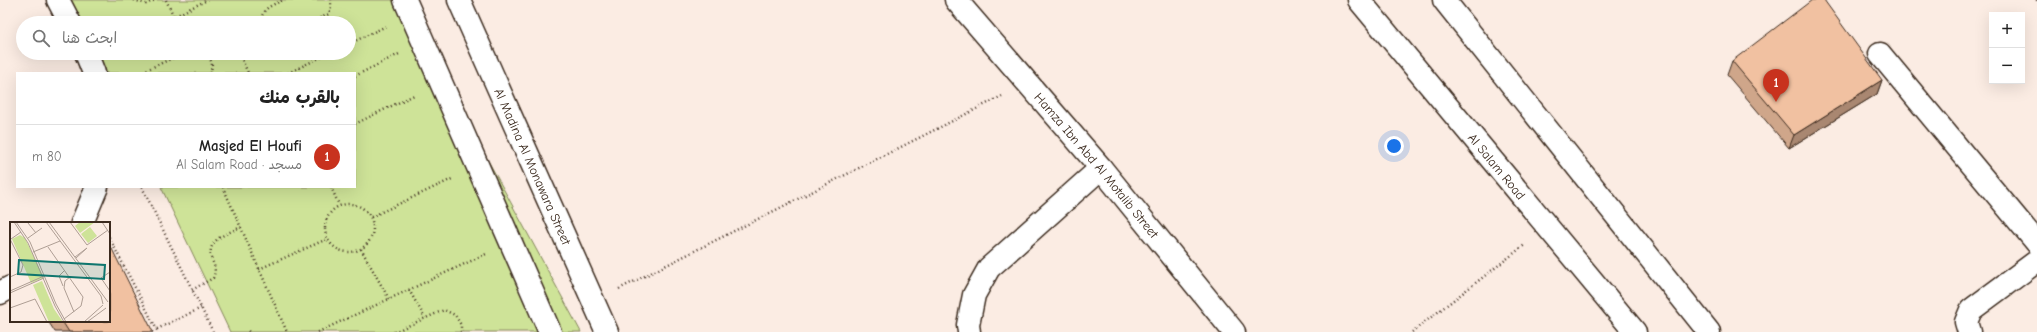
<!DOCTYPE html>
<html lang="ar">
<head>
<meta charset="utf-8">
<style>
  body { margin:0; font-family:"Comic Neue","Playpen Sans Arabic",sans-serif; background:#f2f2f2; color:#222; direction:rtl }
  .controls { position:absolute; right:12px; top:12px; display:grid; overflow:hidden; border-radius:0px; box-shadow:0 4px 16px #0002 }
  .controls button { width:36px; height:36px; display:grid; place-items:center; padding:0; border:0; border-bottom:1px solid #e0e0e0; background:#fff; color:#222; font:20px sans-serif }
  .you { position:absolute; left:1394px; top:146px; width:14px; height:14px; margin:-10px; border:3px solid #fff; border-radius:50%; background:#1a73e8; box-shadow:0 0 0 6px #1a73e833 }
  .badge { display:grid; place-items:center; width:26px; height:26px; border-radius:50%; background:#c8321e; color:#fff; font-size:13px; font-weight:700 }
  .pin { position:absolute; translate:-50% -33px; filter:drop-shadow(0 1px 2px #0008) }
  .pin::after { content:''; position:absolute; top:21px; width:14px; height:12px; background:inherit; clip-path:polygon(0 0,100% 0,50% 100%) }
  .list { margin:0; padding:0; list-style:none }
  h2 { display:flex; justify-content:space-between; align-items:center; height:52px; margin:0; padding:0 16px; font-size:17px }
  h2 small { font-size:13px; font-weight:400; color:#767676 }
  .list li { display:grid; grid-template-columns:26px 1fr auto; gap:12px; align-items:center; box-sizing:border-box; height:64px; padding:0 16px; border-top:1px solid #e0e0e0 }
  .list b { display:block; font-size:15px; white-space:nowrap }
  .list p { margin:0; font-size:13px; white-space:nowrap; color:#767676 }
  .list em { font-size:13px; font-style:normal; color:#767676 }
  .icon { flex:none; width:22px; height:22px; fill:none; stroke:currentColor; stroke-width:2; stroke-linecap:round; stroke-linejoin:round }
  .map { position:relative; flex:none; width:2037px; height:332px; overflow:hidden; direction:ltr }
  .search { position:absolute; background:#fff; box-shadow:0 4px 16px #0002; left:16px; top:16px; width:340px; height:44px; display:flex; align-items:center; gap:10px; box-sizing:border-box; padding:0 14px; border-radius:22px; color:#767676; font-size:15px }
  .panel { position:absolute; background:#fff; box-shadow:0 4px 16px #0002; left:16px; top:72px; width:340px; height:116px; border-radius:0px; direction:rtl }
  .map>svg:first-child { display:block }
  .green { fill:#cee398; stroke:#84865b }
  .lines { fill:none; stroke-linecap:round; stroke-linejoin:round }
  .street-casing { stroke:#3b2a1e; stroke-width:25 }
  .path { stroke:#3b2a1e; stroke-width:2.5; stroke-dasharray:1 3; stroke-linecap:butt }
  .street { stroke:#fff; stroke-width:22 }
  .wall { fill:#cfa68a; stroke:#3b2a1e }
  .shaded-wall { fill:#a98771; stroke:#3b2a1e }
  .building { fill:#f1c1a1; stroke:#3b2a1e }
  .labels { text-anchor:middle; stroke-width:3; stroke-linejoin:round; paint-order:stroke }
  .street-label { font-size:13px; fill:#3b2a1e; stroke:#fff }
  .inset-road { fill:none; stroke:#ae9e94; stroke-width:1 }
  .view { fill:#0f766e; fill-opacity:0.15; stroke:#0f766e; stroke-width:2 }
  .inset-edge { fill:none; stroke:#3b2a1e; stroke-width:2 }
</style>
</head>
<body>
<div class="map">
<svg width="2037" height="332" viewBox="0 0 2037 332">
  <rect width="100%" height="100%" fill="#fbece3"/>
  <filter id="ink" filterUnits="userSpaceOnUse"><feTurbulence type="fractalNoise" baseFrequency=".025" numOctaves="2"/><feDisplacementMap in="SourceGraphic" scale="8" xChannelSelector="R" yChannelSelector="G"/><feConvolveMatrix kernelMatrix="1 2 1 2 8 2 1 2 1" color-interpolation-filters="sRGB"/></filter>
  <g filter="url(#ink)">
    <!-- green -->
    <path class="green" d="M71,0h330l180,332h-351l-69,-145h194v-114h-249l-9,-20h252v-30h-267z"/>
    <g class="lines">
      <defs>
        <g id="street">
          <path d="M58,0l12,23"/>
          <path d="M405,0l145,332"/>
          <path id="s1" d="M459,0l148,332"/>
          <path id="s2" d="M956,0l145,168 133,164"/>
          <path id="s3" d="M1359,0l276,332"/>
          <path d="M1444,0l265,332"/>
          <path d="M86,53l8,20"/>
          <path d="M1880,54l157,189"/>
          <path d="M82,223l15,-36"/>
          <path d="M0,293l11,-6"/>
          <path d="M969,332l-1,-7 6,-30 15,-27 112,-100"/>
          <path d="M1969,332l-3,-10 5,-12 66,-49"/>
        </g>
      </defs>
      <!-- street casing -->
      <use href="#street" class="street-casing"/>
      <!-- path -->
      <path class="path" d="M134,0l12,4 9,-4
        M166,0l8,17
        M2037,0v1
        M161,23l46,-23
        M261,23c0,-15 10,-17 22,-23
        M309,23l20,-9 2,-7v-7
        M349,44l37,-18
        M207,53l5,10 -1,10
        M239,53l9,20
        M313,53l3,7
        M210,57l9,-4
        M144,73l2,-3 38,-17
        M288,73l42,-20
        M355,76l44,-22
        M355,124l61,-30
        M142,187l71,145
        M223,187l64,145
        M331,187l8,18
        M325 228a24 24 0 1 1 48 0a24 24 0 1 1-48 0Z
        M371,217l81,-38
        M109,237l49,95
        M361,249l28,50
        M259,269l68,-30
        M619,289l383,-193
        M192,290l21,-12c3,-7 2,-11 -1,-18 -7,-20 14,-26 29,-33
        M409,290l16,28
        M157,329l44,-21
        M248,331l1,1
        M318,332l168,-78
        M394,332l50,-22 11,5 6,10v7
        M1412,332l114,-88"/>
      <!-- street -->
      <use href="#street" class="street"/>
    </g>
    <!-- wall -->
    <path class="wall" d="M1732,61l150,19 -5,14 -88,54 -62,-73z
      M48,321h61l44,11h-98z"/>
    <!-- shaded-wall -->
    <path class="shaded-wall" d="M1882,80l-5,14 -88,54 5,-13z"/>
    <!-- building -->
    <path class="building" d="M1812,0h12l58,80 -88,55 -62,-74z
      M111,247l42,85h-84l-7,-11h47v-73z"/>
  </g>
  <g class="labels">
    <!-- street labels -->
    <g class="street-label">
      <text dy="5" stroke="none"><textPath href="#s2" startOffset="217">Hamza Ibn Abd Al Motalib Street</textPath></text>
      <text dy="5" stroke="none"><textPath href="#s1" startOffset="182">Al Madina Al Monawara Street</textPath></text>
      <text dy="5" stroke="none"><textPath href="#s3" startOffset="216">Al Salam Road</textPath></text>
    </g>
  </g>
  <!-- overview -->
  <g transform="translate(10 222)">
    <rect width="100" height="100" fill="#fbece3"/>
    <path d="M70,0h15l-15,11 -5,-7zM80,5l7,9 -9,7 -7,-9zM10,13l5,3 19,40 -13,5 -19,-44zM32,59l12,28 9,13h-14l-16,-37z" fill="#cee398"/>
    <path class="inset-road" d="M4,0l14,21 27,63 9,16M6,0l14,20 26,62 10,18M36,0l55,74 2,8M39,0l59,80M60,0l17,23 21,-15M92,0l8,12M18,1l8,10M18,16l14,-10M0,17l13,26 -2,7 -11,5M1,17l10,-7M38,25l35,50 -2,9 -17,13M23,30l27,-11M65,35l12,-9M66,36l11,-10M100,50l-9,6 9,13M60,55l-5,4 -1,7 10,24M53,64l-4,-10 6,-6M0,69l34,-15M0,71l34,-15M0,86l25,-9 12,23M74,100l19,-17M77,100l19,-14"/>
    <path class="view" d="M9,38l86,5 -1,14 -86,-5z"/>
    <rect width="100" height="100" class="inset-edge"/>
  </g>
</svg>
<div class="controls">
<button>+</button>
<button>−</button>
</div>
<div class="you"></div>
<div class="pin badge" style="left:1776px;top:102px">1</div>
<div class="search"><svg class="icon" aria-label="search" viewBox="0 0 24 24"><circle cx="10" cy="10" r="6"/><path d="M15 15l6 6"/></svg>ابحث هنا</div>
<section class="panel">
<h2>بالقرب منك<small></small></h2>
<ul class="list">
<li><span class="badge">1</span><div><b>Masjed El Houfi</b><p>مسجد · Al Salam Road</p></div><em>80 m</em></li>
</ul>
</section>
</div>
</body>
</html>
